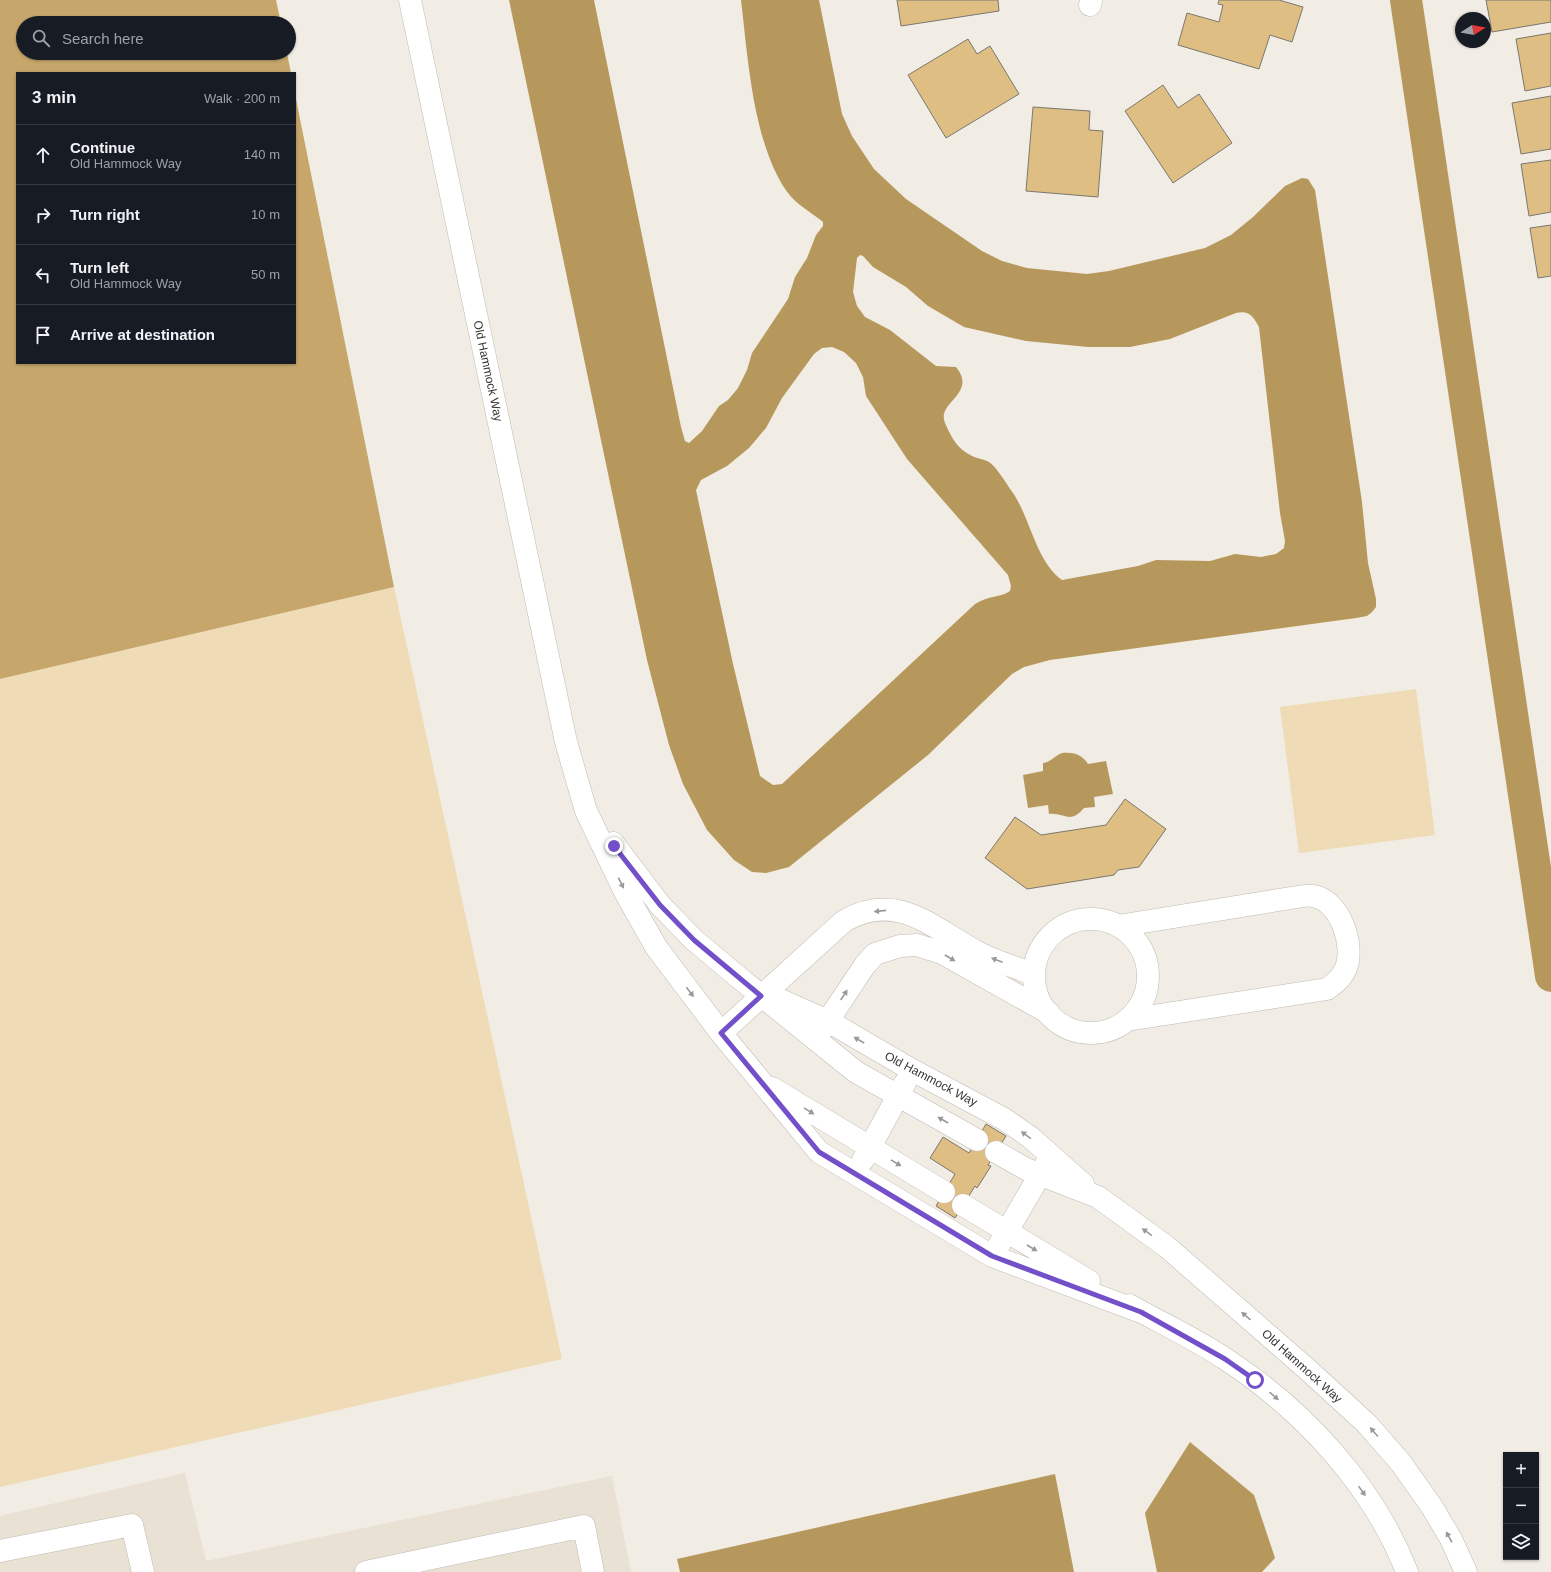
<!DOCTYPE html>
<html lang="en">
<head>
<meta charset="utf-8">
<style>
  body { margin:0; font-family:Helvetica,sans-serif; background:#242831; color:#f1f3f6 }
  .controls { position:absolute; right:12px; bottom:12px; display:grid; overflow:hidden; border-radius:0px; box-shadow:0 1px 3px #0004 }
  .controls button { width:36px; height:36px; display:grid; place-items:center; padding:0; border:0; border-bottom:1px solid #363941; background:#171b24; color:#f1f3f6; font:20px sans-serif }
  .compass { position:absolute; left:1455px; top:12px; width:36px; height:36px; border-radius:50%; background:#171b24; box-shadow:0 1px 3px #0004; rotate:79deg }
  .stop { position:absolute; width:12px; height:12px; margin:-9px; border:3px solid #7350c9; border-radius:50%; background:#fff }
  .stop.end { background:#7350c9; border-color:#fff; box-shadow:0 1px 4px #0008 }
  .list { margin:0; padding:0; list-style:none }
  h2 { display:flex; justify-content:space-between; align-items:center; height:52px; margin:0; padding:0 16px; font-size:17px }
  h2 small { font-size:13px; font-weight:400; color:#9ea1a6 }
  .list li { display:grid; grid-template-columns:26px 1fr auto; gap:12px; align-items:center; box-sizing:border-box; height:60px; padding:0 16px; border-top:1px solid #363941 }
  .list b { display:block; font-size:15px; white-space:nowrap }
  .list p { margin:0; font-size:13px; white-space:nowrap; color:#9ea1a6 }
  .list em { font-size:13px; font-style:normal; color:#9ea1a6 }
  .icon { flex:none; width:22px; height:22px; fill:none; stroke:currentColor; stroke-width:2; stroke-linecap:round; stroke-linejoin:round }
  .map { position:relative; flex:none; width:1551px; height:1572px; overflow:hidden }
  .search { position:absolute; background:#171b24; box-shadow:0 1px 3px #0004; left:16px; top:16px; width:280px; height:44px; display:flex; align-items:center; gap:10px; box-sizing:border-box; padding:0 14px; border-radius:22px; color:#9ea1a6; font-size:15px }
  .panel { position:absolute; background:#171b24; box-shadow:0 1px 3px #0004; left:16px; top:72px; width:280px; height:292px; border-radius:0px }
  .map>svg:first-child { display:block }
  .built { fill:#e9e1d3 }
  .green { fill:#efdbb6 }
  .forest { fill:#c6a66a }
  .water { fill:#b7985c; fill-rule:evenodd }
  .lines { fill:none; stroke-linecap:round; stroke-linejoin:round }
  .canal { stroke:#b7985c; stroke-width:32 }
  .building { fill:#debe82; stroke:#7b7770 }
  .minor-casing { stroke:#bfbbb3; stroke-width:23 }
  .minor { stroke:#fff; stroke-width:22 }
  .oneway { fill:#9a9998 }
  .route { stroke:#7350c9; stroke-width:5 }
  .labels { text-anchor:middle; stroke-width:3; stroke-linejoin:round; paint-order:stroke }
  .street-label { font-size:12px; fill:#353330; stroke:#fff }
</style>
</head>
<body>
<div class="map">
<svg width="1551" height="1572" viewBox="0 0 1551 1572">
  <rect width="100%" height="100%" fill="#f1ece4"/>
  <!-- built -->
  <path class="built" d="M185,1473l21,88 406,-85 19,96h-631v-56z"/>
  <!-- green -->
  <path class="green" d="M394,587l168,772 -562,128v-808z
    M1416,689l19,146 -136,18 -19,-146z"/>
  <!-- forest -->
  <path class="forest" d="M0,0h276l5,23h-258v30h264l4,20h-274v290h278v-269l99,493 -394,92z"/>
  <!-- water -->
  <path class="water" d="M509,0h85l87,427 4,14 4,2 13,-12 17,-25 9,-6 10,-12 9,-18 5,-17 36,-54 7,-22 12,-19 9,-23 7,-9v-4c-11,-9 -27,-18 -35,-29 -35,-48 -40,-135 -47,-193h78l23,114 10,22 22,33 32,30 76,52 20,10 25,7 60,6 22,-3 96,-23 26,-13 22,-18 32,-31 17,-8 6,1 7,11 47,312 6,61 8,36v8l-4,5 -5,4 -11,2 -306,42 -26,7 -12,7 -84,81 -139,112 -23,6 -14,-1 -18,-12 -27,-30 -24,-46 -14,-39 -22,-85zM860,255l3,1 10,11 33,20 22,19 36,21 62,14 62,6h42l40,-8 66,-26c13,-3 17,3 23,14l21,186 5,28 -1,7 -8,6 -15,3 -26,-3 -25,7 -54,-1 -18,6 -76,14c-26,-19 -31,-60 -49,-87 -5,-7 -17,-27 -24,-31 -3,-2 -8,-3 -12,-4 -18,-7 -24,-17 -32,-35 -9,-21 33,-29 11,-56l-20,-1 -46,-36 -25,-13 -8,-11 -4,-14 4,-34zM832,347l12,5 12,11 7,14 3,19 41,63 101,116 3,11 -1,5c-10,7 -21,4 -35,13l-193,180 -9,1 -13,-9 -27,-112 -37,-174 5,-10 26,-14 22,-18 17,-20 16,-30 32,-44 8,-6z
    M1062,753c11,-1 20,1 26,11l18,-3 7,33 -19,3 1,10 -11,1c-14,17 -20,4 -35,6l-1,-9 -20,3 -5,-33 20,-4v-8c8,-1 11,-7 19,-10z
    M1190,1442l64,53 21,63 -13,14h-105l-12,-59z
    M1055,1474l19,98h-394l-3,-13z"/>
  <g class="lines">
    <!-- canal -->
    <path class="canal" d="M1406,0l145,976"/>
  </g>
  <!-- building -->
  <path class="building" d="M897,0h101l1,11 -98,15z
    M1219,0h60l24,7 -11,35 -22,-7 -11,34 -81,-24 9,-32 32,9 4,-17 -5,-1z
    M1486,0h65v22l-59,10z
    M1551,33v53l-26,5 -9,-52z
    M968,39l9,15 13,-8 29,48 -73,44 -38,-63z
    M1163,85l15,23 21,-14 33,49 -59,40 -48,-72z
    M1551,96v53l-30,5 -9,-51z
    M1033,107l57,4 -1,19 14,1 -5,66 -72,-6z
    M1551,160v52l-22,4 -8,-52z
    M1551,225v51l-13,2 -8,-50z
    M1125,799l41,30 -27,38 -21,3 -4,5 -87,14 -42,-31 30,-41 26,18 65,-10z
    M986,1124l20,12 -18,29 3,1 -14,22 -2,-2 -20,32 -19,-12 19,-32 -25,-16 13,-21 26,16z"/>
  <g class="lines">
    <defs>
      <path id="minor" d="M410,0l156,742 20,69 39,81 31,55 65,86 98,119 173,104 149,56
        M1090,5l1,-5
        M613,843l47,62 34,35 43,36 119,96 121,68
        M1034 976a57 57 0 1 1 114 0a57 57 0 1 1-114 0Z
        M1118,926l179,-29c5,-1 11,-2 16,-1 27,4 42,49 33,72 -4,10 -11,15 -19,21l-200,31
        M776,998l52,23 84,49 92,49 26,18 53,47
        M721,1033l123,-112c55,-31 89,8 135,32 17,9 37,14 54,21
        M819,1034l46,-69 10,-11 25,-8 17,-1 25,8 107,60
        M772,1088l172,104
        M996,1152l30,17 72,28 69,50 140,122 60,55 34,39 31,44 19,32 15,33
        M863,1160l42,-77
        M963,1205l126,76
        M999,1245l49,-84
        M1129,1305c32,18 67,34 98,55 77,51 146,125 180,212
        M0,1551l132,-26 11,47
        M366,1572l218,-46 9,46"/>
    </defs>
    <!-- minor casing -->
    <use href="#minor" class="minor-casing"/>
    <!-- minor -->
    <use href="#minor" class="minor"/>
  </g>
  <!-- one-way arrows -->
  <defs><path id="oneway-solid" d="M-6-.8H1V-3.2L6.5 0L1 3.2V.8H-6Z"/></defs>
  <g class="oneway">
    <use href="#oneway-solid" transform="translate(621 883) rotate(64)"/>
    <use href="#oneway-solid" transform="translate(880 911) rotate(174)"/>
    <use href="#oneway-solid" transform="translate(950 958) rotate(30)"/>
    <use href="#oneway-solid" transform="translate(997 960) rotate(-159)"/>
    <use href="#oneway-solid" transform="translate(690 992) rotate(53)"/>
    <use href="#oneway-solid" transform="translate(844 995) rotate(-57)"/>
    <use href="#oneway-solid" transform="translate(859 1040) rotate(-150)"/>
    <use href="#oneway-solid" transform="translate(809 1111) rotate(32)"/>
    <use href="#oneway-solid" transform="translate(943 1120) rotate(-150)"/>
    <use href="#oneway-solid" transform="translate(1026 1135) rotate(-144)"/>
    <use href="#oneway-solid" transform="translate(896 1163) rotate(31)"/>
    <use href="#oneway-solid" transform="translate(1147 1232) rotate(-144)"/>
    <use href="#oneway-solid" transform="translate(1032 1248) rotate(30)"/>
    <use href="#oneway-solid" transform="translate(1246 1316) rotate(-139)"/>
    <use href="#oneway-solid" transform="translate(1274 1396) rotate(40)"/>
    <use href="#oneway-solid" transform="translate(1374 1432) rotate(-131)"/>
    <use href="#oneway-solid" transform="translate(1362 1491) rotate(55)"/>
    <use href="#oneway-solid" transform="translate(1449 1537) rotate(-119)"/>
  </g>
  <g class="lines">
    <!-- route -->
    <path class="route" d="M614,846l46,59 34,35 67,56 -40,37 98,119 173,104 149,56 84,47 30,21"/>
  </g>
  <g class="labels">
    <!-- street labels -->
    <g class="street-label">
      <text transform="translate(488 371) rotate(78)" y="4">Old Hammock Way</text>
      <text transform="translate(931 1079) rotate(28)" y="4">Old Hammock Way</text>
      <text transform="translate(1302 1366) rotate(42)" y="4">Old Hammock Way</text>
    </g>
  </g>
</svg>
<div class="controls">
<button>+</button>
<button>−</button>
<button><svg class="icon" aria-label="layers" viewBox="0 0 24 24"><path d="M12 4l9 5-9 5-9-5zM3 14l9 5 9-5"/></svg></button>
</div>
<svg class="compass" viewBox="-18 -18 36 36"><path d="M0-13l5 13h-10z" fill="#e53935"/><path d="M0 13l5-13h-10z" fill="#9ea1a6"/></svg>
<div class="stop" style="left:1255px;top:1380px"></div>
<div class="stop end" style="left:614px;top:846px"></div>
<div class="search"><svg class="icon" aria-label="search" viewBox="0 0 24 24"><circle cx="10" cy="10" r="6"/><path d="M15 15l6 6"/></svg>Search here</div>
<section class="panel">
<h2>3 min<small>Walk · 200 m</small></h2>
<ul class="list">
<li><svg class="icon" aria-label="ahead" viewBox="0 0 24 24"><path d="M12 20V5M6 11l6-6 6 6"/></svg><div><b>Continue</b><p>Old Hammock Way</p></div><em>140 m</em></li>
<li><svg class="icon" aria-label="right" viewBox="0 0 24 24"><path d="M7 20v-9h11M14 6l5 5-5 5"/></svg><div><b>Turn right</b></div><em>10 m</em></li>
<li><svg class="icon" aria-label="left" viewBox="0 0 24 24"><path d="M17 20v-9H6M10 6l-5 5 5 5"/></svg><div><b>Turn left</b><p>Old Hammock Way</p></div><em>50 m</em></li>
<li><svg class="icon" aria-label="arrive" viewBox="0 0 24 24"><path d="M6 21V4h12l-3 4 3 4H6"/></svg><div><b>Arrive at destination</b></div></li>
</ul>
</section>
</div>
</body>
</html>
